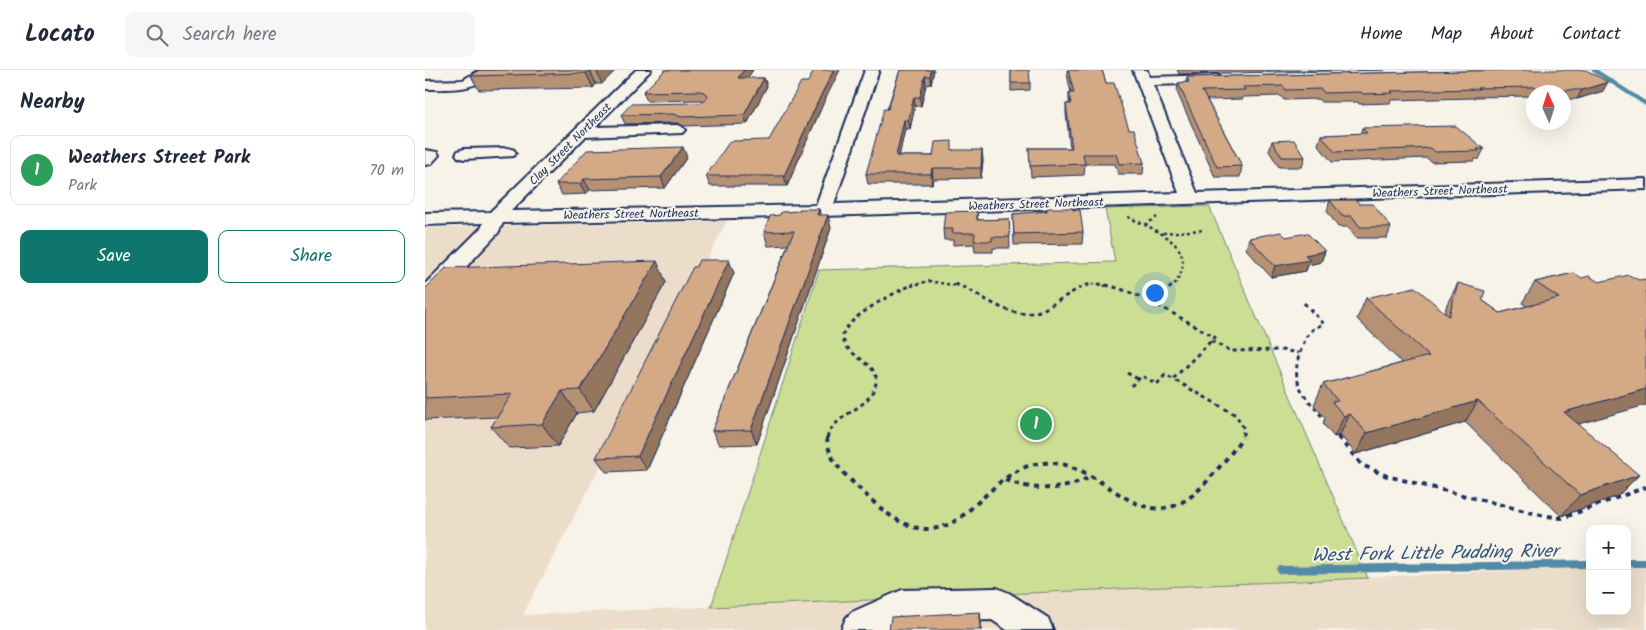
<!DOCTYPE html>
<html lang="en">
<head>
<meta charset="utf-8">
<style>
  body { margin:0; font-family:Kalam,sans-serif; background:#f6f6f7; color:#1f2937 }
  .controls { position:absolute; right:15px; bottom:15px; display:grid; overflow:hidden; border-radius:10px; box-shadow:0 5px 20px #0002 }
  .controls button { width:45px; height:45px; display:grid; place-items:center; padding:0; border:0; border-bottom:1px solid #e0e1e3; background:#fff; color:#1f2937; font:25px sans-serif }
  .compass { position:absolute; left:1101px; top:15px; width:45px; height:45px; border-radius:50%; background:#fff; box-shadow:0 5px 20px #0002; rotate:357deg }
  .you { position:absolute; left:729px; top:222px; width:18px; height:18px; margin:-12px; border:4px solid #fff; border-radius:50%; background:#1a73e8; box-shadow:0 0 0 8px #1a73e833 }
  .badge { display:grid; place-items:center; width:32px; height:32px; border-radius:50%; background:#0f766e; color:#fff; font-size:16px; font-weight:700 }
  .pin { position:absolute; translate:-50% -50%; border:2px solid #fff; box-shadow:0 1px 5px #0006 }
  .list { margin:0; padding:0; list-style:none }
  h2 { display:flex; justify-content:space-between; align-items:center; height:65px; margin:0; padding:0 20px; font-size:21px }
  h2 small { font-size:16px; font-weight:400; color:#747a83 }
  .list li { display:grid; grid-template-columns:32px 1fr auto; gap:15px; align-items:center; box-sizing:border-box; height:70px; margin:0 10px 10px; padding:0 10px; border:1px solid #e0e1e3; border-radius:10px }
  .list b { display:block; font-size:19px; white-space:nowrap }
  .list p { margin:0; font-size:16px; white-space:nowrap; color:#747a83 }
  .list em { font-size:16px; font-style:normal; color:#747a83 }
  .actions { display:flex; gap:10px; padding:15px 20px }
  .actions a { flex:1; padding:11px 0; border:1px solid #0f766e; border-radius:10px; text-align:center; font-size:18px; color:#0f766e }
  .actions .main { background:#0f766e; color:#fff }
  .icon { flex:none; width:28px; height:28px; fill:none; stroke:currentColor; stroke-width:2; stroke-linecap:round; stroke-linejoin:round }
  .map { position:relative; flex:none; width:1221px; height:560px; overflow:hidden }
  header { display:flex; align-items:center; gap:30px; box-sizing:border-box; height:70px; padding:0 25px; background:#fff; border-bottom:1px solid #e0e1e3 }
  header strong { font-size:24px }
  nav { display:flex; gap:28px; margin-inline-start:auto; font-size:18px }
  .search { width:350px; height:45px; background:#f6f6f7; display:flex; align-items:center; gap:12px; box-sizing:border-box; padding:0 18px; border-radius:10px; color:#747a83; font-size:19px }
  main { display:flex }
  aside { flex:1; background:#fff }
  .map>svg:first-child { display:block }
  .built { fill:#ecddcb }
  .green { fill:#ccde93; stroke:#748678 }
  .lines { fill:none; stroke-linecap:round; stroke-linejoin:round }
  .stream-far1 { stroke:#538aa7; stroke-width:4 }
  .stream { stroke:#538aa7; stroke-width:8 }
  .minor-casing { stroke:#1b2f5e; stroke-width:4 }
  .path-far2 { stroke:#1b2f5e; stroke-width:2.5; stroke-dasharray:3 3; stroke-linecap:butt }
  .path-far1 { stroke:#1b2f5e; stroke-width:3; stroke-dasharray:4 4; stroke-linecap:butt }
  .path { stroke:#1b2f5e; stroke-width:4; stroke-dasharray:5 5; stroke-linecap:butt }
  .minor { fill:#f7f3e8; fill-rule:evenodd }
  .wall { fill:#b69173; stroke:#1b2f5e }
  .shaded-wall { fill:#94765e; stroke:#1b2f5e }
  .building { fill:#d4a986; stroke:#1b2f5e }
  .labels { text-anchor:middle; stroke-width:4; stroke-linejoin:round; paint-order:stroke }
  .far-street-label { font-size:12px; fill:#1b2f5e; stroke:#f7f3e8 }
  .near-water-label { font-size:19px; font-style:italic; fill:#32557c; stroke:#f7f3e8 }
</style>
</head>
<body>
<header>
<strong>Locato</strong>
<div class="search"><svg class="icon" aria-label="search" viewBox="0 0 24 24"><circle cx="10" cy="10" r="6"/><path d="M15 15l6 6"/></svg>Search here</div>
<nav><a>Home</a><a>Map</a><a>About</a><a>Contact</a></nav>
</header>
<main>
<aside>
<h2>Nearby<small></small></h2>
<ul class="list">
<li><span class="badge" style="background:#2e9e5b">1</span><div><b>Weathers Street Park</b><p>Park</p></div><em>70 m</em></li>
</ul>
<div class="actions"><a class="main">Save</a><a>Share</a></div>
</aside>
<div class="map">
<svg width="1221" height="560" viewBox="0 0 1221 560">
  <rect width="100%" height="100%" fill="#f7f3e8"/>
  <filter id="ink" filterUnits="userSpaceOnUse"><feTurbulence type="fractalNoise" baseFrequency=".02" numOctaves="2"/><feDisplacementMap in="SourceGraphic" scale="10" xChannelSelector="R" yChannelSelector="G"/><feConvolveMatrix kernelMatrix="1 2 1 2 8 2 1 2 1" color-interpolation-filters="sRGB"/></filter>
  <g filter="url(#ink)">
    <!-- built -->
    <path class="built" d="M302,151l-204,394 1067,-48v44h37v-46l19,-1v66h-1221v-402z"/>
    <!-- green -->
    <path class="green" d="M784,136l159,372 -657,29 108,-337 296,-8 -10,-53z"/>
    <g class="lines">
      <!-- stream-far1 -->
      <path class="stream-far1" d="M1169,0l52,34"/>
      <!-- stream -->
      <path class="stream" d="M1202,493h19
        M856,500l309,-6"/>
      <defs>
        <path id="minor" d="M54,0h16c-17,22 -46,19 -70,19v-8l38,-1z
          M211,0h15l-56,57 82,-2 5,2 3,3 -3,3 -97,4 -74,74 305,-6 49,-135h14l-45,134 345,-11 -46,-123h14l2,7 68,-2 7,4 -7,4 -64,2 44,108 449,-14v10l-823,27 -320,7 -5,10 -65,69 -8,2v-20l57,-57 1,-4 -58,2v-12l65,-1z
          M83,78l6,2 2,3 -2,3 -50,3 -6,-2 -2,-3 2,-3 6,-2z
          M0,80l12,2 2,3 -8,9 -6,1z
          M572,518l12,5 39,25 5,12h-46l-15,-10 -88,2 -16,8h-47l5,-12 6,-6 50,-22z"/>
      </defs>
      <!-- minor casing -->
      <use href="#minor" class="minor-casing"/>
      <!-- path-far2 -->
      <path class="path-far2" d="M703,147c27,13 76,30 45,69
        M720,155l12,-8
        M738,163l41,-3
        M486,216l18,-5 29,5
        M661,216l7,-2 13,2"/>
      <!-- path-far1 -->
      <path class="path-far1" d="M530,214c29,10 57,41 89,25 16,-8 29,-20 47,-25
        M673,214c35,3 85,36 117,53l-42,42 63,36 8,14 -2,9
        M879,233l20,21c-12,4 -17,10 -21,21 -16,37 0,49 23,76
        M726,235l23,-21
        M786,271l20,10 50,-1 18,3
        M702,303l11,6
        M706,316l11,-10 15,8 8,-9 8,4
        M911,364l3,4
        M402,368c7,-24 38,-27 47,-49 12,-26 -28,-30 -31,-51 -3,-18 56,-48 71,-54"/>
      <!-- path -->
      <path class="path" d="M402,367c1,26 21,40 38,57 28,27 59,50 96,23 15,-12 28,-26 43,-38 12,-8 24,-15 38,-16 67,-6 100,94 168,15 11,-13 24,-27 32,-41
        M913,367l24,28 25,11 154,39 21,3 84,-31
        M580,410c30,11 57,12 85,-3"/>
      <!-- minor -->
      <use href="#minor" class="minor"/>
    </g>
    <!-- wall -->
    <path class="wall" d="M54,0h137l-14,14h-6l-3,4 -114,2 -8,-14z
      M240,0h88l-6,8h17l3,8 -20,38 -63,2 -7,-3 -52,1 -4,-9 78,-12 7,-2 -4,-1 -55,1 -4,-9z
      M475,0h34l-3,14 -5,1 -5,21h-6l-5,23h-5l-6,27h34l20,-6 30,10 -2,18 -48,1 -1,5h-64l-2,-10z
      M586,0l19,13v7l-19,1z
      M642,0h35l4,13 23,46 15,34 -1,11h-25l-3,-10h-30l-1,11 -53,2 -2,-29h41l-4,-35v-9h3v-11h2l-4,-19z
      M752,0h208l-206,4z
      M1089,0l89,21 -26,8h-14v-7h-30v7l-4,-3 -54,1 -1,1 -83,2 -1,3 -31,1 -1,-2h-37l-3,-3 -34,1 -3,-4 -38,1v2l-36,1 35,66 -2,11h-25l-38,-85 1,-9 8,-1 1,-5z
      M398,34l-36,82h-77l-4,-10 63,-36z
      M937,58l122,21 -5,10h-4l-1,2 -43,1 -4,-4 -95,4 -14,-17 3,-10 39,-1z
      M847,71l33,16 -3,10h-23l-10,-16z
      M262,87l-22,31 -75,2 -4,4 -24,1 -6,-11z
      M905,130l29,4 32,23 -4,11h-31l-8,-11h-10l-11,-16z
      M394,139l1,6 11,13 -74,216 -38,1 -7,-14 76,-186 -20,1 -4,-14 16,-17z
      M648,140l10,22 -1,12 -68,1 -1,-31z
      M552,141l1,9 31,-1 1,29h-17v4h-18l-1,-8 -21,1v-5h-9l-1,-11z
      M861,167l39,14 -4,11 -13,3 -2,6 -35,6 -25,-28 3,-11z
      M309,203l-87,197 -41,2 -10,-14z
      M1149,203l5,151 39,72 -57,20 -96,-94 -109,32 -16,-19 -6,2 -11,-13 2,-6 -11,-13 9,-21 79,-21 -45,-44 9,-21 79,14 2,-8 11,-21 24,17 18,13 27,-7 -5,-3 13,-21z
      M241,212l-72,129 -17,2 -19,33 -49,2 -18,-21 7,-10 -73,3v-131z"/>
    <!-- shaded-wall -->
    <path class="shaded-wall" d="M165,0l6,14 -3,4 -7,-15z
      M171,0h20l-14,14z
      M319,0h9l-12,17 -3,-9z
      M409,0h6l-17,34 -36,82 -3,-10 37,-81z
      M506,0h3l-3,14 -1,-8z
      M500,6l1,9 -5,21 -1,-9z
      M339,8l3,8 -20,38 -3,-9z
      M1183,12l-5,9 -26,8 5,-9z
      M489,27l1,9 -5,23 -2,-9z
      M479,50l1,9 -8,37 -1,-10z
      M258,77l4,10 -22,31 -4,-11z
      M557,80l1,10 -2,18v-10z
      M507,98l1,11 -1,5 -1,-10z
      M159,109l6,11 -4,4 -6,-10z
      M394,139l3,12 -5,-6z
      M403,145l3,13 -74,216 -6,-14z
      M900,181l-4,11 -13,3 -2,6 -35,6 4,-11 30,-11z
      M304,190l5,13 -87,197 -9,-14z
      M232,191l9,21 -72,129 -14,-21z
      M1221,319v16l-99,28 17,-21z
      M137,321l15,22 -19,33 -16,-22z
      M1053,331l-13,21 -109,32 11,-21z
      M925,344l-10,21 -6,2 10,-21z
      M1214,405l-21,21 -57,20 19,-21z
      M555,542l2,18h-2z"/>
    <!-- building -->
    <path class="building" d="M54,0h110l-3,3 -115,3z
      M240,0h79l-6,8h26l-20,37 -63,2 -8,-3 -52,1 10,-11 68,-1 6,-2 3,-5 -4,-4 -5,-1 -56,1z
      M389,0h20l-13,25 -37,81h-78l24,-35 39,-1 32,-58h7z
      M475,0h31l-1,6h-5l-5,21h-6l-6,23h-4l-8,36h37l2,-14 17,-1v9h30l-1,18h-49l-1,6h-65l18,-65h4z
      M586,0h18l1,13h-19z
      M643,0h34l4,13h8l15,46h5l10,34 -25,1 -3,-10h-33l2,10 -55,2 -1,-18h43l-6,-44h5l-2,-11h5z
      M1089,0h72l22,12 -26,8h-43l-5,-3 -57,1 2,1 -88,2 2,2 -30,1 -2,-2 -37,1 -3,-4 -35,1 -3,-4 -40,1 2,3 -43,1 40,75 -25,1 -39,-84 11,-1 -2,-5z
      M1031,56l28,23h-7l2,2 -44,1 -4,-4 -96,4 -14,-17 46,-2 -5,-5z
      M869,70l11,17h-23l-10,-16z
      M258,77l-22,30 -77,2 -4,5h-24l31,-34z
      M905,130h26l3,4h14l18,23h-31l-8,-11h-10z
      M622,138h26v2h7l3,22 -69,2 -1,-20 34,-3z
      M374,139h20l-2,6h11l-77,215 -39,1 82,-200 -30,1 6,-16 10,-1 1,-3 18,-1z
      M552,141v9l32,-1 1,18h-18v4h-18l1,-8h-23l1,-4h-10l2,-17z
      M856,162l5,5 21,-4 18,18 -20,4 5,5 -35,6 -26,-28z
      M274,190h30l-91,196 -42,2 97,-191h3z
      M232,191l-77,129 -18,1 -20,33 -51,3 21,-33 -87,4v-109l21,-21z
      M1149,203l8,5 7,-2 10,6 30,-7 10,5 7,-1v110l-82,23 75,63 -59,20 -102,-94 -111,32 -17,-19 -6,2 -12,-14 6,-1 -15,-17 106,-28 -63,-58 49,-11 34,29 9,-33 27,8 -3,9 18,13 59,-15 -24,-16z
      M555,542v18h-91l2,-13z"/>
  </g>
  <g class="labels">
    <!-- far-street labels -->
    <g class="far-street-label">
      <text transform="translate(145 74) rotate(-45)" y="4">Clay Street Northeast</text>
      <text transform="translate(1015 121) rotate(-2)" y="4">Weathers Street Northeast</text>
      <text transform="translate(611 134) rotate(-2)" y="4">Weathers Street Northeast</text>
      <text transform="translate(206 144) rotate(-1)" y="4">Weathers Street Northeast</text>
    </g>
    <!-- near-water labels -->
    <g class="near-water-label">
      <text transform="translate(1010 482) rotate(-1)" y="7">West Fork Little Pudding River</text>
    </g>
  </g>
</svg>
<div class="controls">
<button>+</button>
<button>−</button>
</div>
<svg class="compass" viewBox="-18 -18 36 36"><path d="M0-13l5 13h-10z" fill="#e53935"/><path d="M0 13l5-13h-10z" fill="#747a83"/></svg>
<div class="you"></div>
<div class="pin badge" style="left:611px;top:354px;background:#2e9e5b">1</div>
</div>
</main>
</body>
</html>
